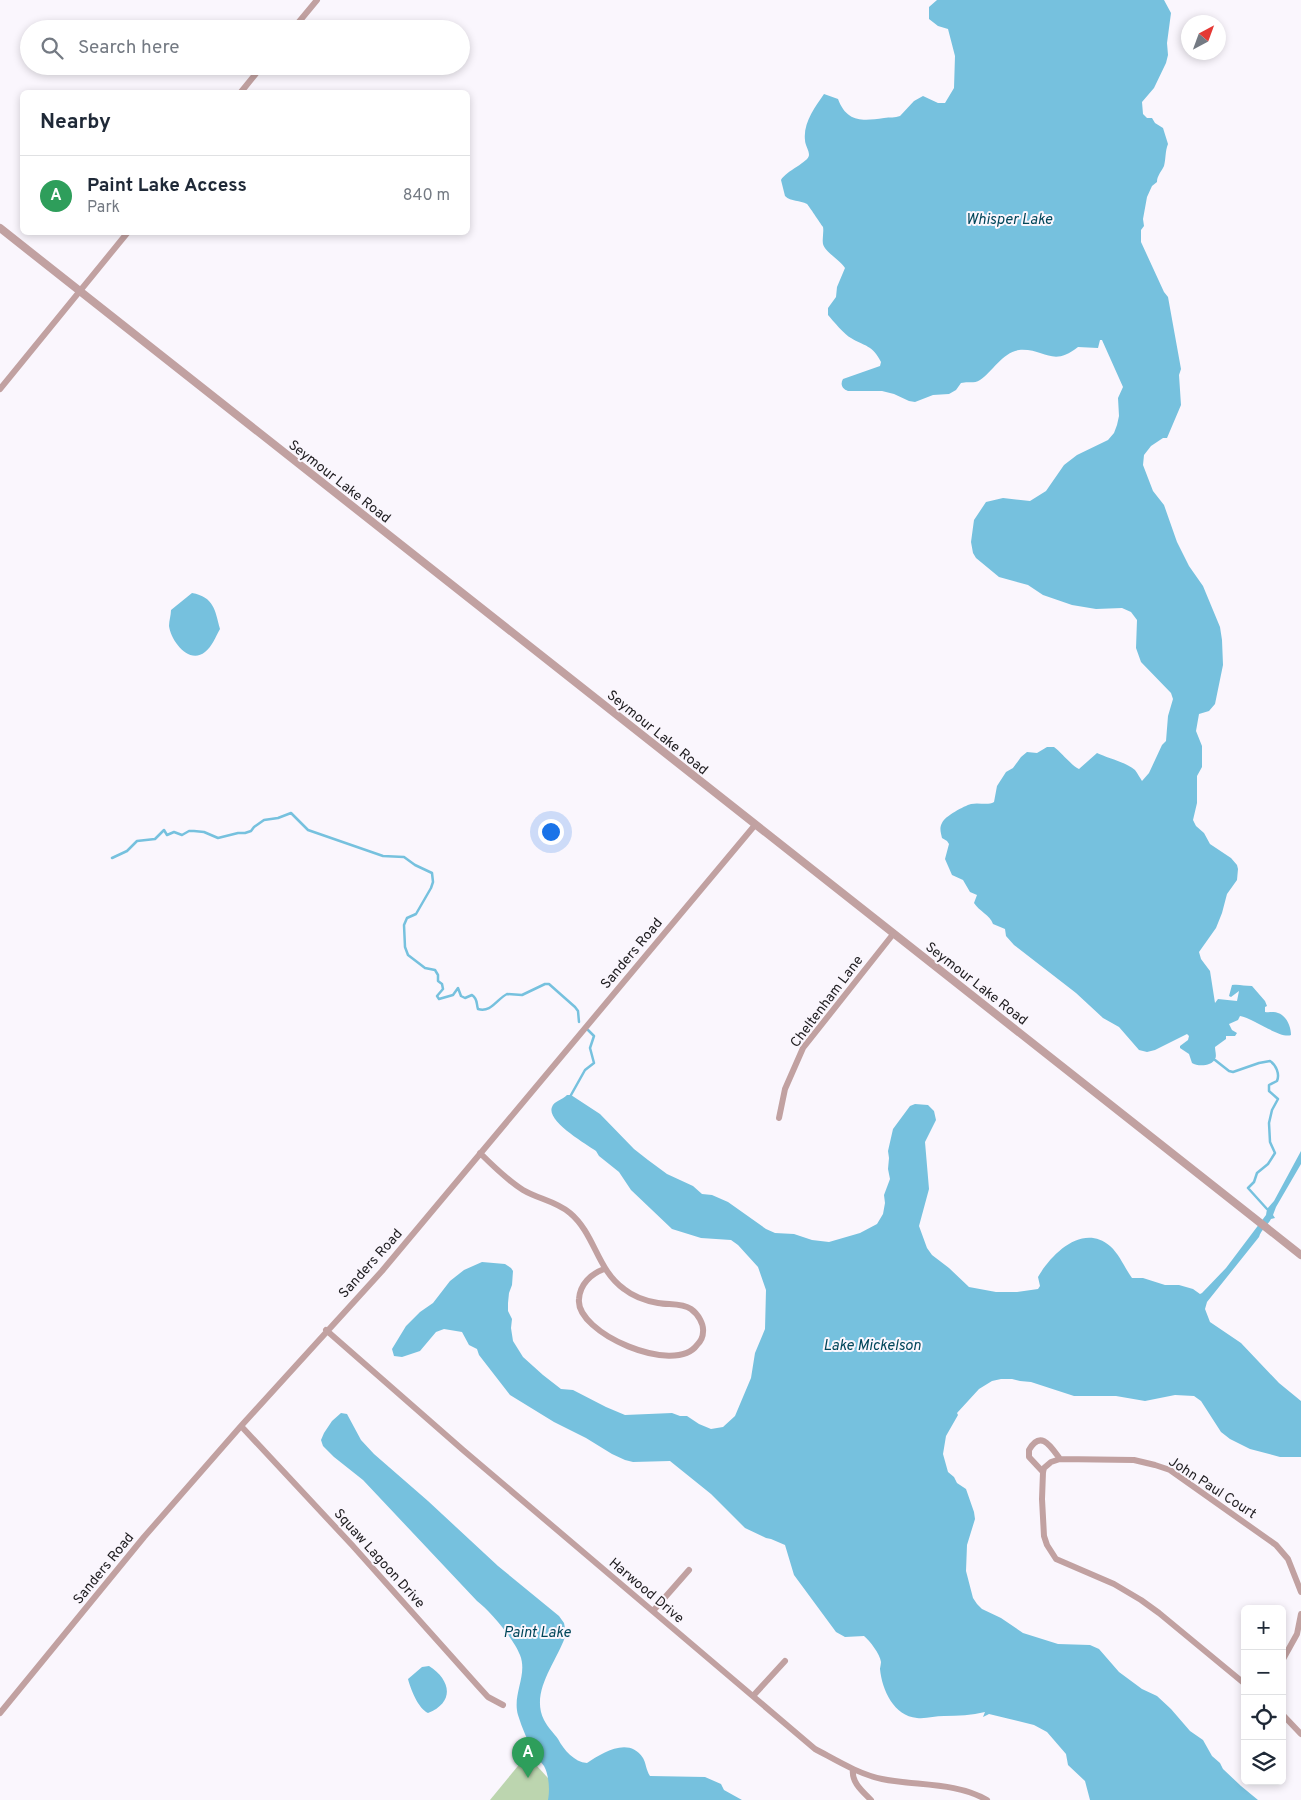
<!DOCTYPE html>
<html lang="en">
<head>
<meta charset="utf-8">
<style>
  body { margin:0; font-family:Overpass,sans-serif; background:#f6f6f7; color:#1f2937 }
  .controls { position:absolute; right:15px; bottom:15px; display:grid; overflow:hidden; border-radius:8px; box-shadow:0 2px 8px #0003 }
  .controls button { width:45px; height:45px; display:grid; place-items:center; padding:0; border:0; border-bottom:1px solid #e0e1e3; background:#fff; color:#1f2937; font:25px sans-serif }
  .compass { position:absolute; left:1181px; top:15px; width:45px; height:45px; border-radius:50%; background:#fff; box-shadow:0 2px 8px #0003; rotate:41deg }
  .you { position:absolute; left:550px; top:831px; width:18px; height:18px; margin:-12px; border:4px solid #fff; border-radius:50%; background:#1a73e8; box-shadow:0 0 0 8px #1a73e833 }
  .badge { display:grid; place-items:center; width:32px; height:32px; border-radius:50%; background:#239828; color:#fff; font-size:16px; font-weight:700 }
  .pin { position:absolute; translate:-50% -41px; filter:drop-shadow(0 1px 2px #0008) }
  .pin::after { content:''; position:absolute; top:26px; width:18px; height:15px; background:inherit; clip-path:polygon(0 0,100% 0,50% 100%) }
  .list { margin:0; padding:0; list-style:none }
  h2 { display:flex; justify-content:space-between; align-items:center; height:65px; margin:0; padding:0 20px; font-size:21px }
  h2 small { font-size:16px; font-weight:400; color:#747a83 }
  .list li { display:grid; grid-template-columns:32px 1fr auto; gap:15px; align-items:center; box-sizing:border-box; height:80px; padding:0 20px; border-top:1px solid #e0e1e3 }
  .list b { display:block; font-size:19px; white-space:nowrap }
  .list p { margin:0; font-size:16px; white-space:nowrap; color:#747a83 }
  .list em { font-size:16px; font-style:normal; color:#747a83 }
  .icon { flex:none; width:28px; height:28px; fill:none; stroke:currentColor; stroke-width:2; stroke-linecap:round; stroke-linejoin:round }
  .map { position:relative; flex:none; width:1301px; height:1800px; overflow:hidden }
  .search { position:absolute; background:#fff; box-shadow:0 2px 8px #0003; left:20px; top:20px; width:450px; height:55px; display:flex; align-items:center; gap:12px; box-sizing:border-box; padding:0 18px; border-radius:28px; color:#747a83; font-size:19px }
  .panel { position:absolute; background:#fff; box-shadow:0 2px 8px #0003; left:20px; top:90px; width:450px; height:145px; border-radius:8px }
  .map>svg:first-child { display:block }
  .green { fill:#bcd5af }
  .water { fill:#76c1de }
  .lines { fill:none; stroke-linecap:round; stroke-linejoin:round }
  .stream { stroke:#76c1de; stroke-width:2.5 }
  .minor { stroke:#c1a1a1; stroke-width:6 }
  .tertiary { stroke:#c1a1a1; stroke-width:8 }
  .labels { text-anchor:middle; stroke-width:4; stroke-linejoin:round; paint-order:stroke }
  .street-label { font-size:14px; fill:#1f1d20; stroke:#faf6fd }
  .water-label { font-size:15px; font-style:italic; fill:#00465a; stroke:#faf6fd }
</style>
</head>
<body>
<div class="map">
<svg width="1301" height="1800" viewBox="0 0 1301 1800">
  <rect width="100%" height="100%" fill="#faf6fd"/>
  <!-- green -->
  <path class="green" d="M527,1755l41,45h-78z"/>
  <!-- water -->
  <path class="water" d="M937,0h227l7,13 -4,30 1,12 -2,8 -12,25 -12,14 1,12 4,4h5l3,5 8,5 5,16c-3,7 -2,15 -4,22 -3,6 -7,10 -7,16l-5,4 -5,11 -4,22 1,7 -3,4v12l23,50 4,5 13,72 -2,6 2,30 -14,33h-4l-12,8 -7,9 -1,10 10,26 11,14 13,37 12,24 14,20 17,41 2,13 1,25 -8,39 -6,7 -10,3 -3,17 6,15v21l-5,9v27l-4,17 3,6 8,7 6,11 21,14 6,7 1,4 -1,11 -10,14 -5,19 -6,15 -17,24 2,7 9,12 5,32 3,-4 19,2 2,-10 -8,6 -2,-1 3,-11c7,-1 12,1 20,1l13,15 2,5 -2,1v5c5,1 9,-1 13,1 9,3 13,14 13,22 -11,4 -38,-17 -51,-19l-2,4 -9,4 3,6 5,3 -2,3h-9v3l-11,8c0,4 2,9 0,12 -3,7 -17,8 -23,4l-3,-9 -9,-6v-2l8,-6 1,-4 -2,-2 -32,16 -8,2 -8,-2 -20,-23 -16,-9 -27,-25 -62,-48 -8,-9 -1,-7 -12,-5c-3,-9 -14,-13 -19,-21l3,-8 -7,-3 -7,-12 -11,-5 -7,-16 4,-15 -2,-3 -5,-3c-1,-5 -3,-10 0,-15 3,-7 22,-17 29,-19 9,-2 16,2 23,-2l3,-16 9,-14 7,-4 8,-11 6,-5 10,1 10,-6h7c7,5 19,20 25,22l18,-16c10,5 29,9 38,17 3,4 5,8 7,11l7,-8 13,-28 4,-4 2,-25 5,-17 -2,-6 -30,-31 -5,-14 1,-28 -6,-8 -9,-4 -26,1 -24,-4 -29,-10 -15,-10 -29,-8 -23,-19 -3,-5 -2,-11 3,-22 12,-18 17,-4 27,3 16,-10 18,-26 13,-10 31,-15 6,-7 3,-8 2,-9 -1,-18 5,-11 -21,-47h-2l-2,8 -20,-1c-26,21 -33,1 -59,3 -16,2 -27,22 -39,30 -6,4 -12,1 -19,3l-5,7 -7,4 -16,1 -18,7 -6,-1 -15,-7 -12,-3h-34c-6,-2 -8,-7 -5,-12l37,-13 1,-4c-8,-17 -17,-16 -30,-24 -6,-3 -18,-17 -23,-23v-7l8,-11 1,-10 8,-19c-5,-8 -20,-16 -22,-24 -1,-6 1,-11 0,-17 -3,-4 -14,-21 -16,-23 -7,-4 -16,-2 -22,-8l-4,-16c5,-9 28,-18 28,-25 0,-5 -4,-10 -4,-15 -2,-17 10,-33 19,-46l14,5c9,24 25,22 46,19 6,-1 11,0 16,-2l14,-15 9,-5 15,7h7l9,-15 1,-32 -7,-27 -10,-3 -9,-7v-12z
    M192,593c22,4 23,17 28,36 -4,7 -8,18 -15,23 -16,13 -34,-11 -36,-26 0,-5 2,-11 2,-16z
    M567,1095h4l29,19 34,35 14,11 19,14 26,12 9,8 10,1 16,7 38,27 9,4 19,1 18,6 17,2 31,-9 17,-9 6,-10 2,-11 -1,-8 6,-16 -2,-10 1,-11 -1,-7 5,-22 17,-23 5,-2 13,1 6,6 2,9 -11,22 4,47 -10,37 8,22 5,7 17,13 20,19 27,5h21l21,-3 2,-3 -2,-9c14,-24 45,-54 72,-31 10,9 14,21 22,32h11l22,7h14l14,4 7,5 2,-1 24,-25 40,-53 1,-6 7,-8 27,-50v13l-25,43 -3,8 2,3 -4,1c-3,6 -10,11 -12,18l-52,65 -2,7 5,13 31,21 38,40 22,18v56h-21l-30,-8 -20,-10 -9,-7 -20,-31 -7,-5 -19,-1 -30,6 -29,-5h-42l-43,-14 -11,-1 -8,-2h-11l-9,2 -13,8 -22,24 1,2 -12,21 -3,18 5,18 6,5 3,6 9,6 8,23 1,7 -8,26 -1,26 7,27 4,6 5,5 19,9 22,15 35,11 32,1 9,4 20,23 23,17 15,7 14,13 19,22 13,9 9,16 8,7 3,6 18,17 17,14h-168l-5,-19 -17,-16 -2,-11 -19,-22 -13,-7 -45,-11 -6,3 2,-5c-13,3 -27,4 -41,4 -9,0 -18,3 -27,2 -23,-2 -35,-28 -37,-49 0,0 1,-6 1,-7 -1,-8 -11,-21 -17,-26l-19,1 -9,-5 -42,-57 -9,-30 -14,-6 -5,-1 -21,-10 -34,-34 -41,-33 -37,1 -8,-2 -13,-6 -26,-16 -32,-16 -44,-27 -31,-40 -2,-6 -8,-4 -7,-13 -18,-3 -8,3 -16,19 -18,6 -8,-1 -2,-7 14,-23 14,-14 13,-9 17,-22 14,-11 18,-8 23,2 6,4 2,3 -1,14 -3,8 -1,10v8l4,8 -1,9 2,13 10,16 20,18 18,14 12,1 33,17 19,8 47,-2 8,3h7l12,8 12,5 12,-2 12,-11 16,-38 4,-25 10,-24 1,-39 -8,-23 -20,-22 -7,-5 -30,-2 -29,-9 -41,-39 -12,-18 -20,-16 -3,-5c-10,-7 -50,-30 -44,-44 2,-6 10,-7 15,-12z
    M341,1413l6,1 14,26 13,14 54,47 70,65 61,50 5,7 2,10 -1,4c-9,26 -35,55 -21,83 4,8 10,13 14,19 6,11 16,23 29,24 15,-10 42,-27 56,-5 3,5 3,12 7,18l55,1 16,7 3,6 18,10h-194c2,-10 1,-25 -4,-34 -3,-4 -7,-8 -9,-12 -7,-12 -13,-26 -17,-39 -6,-21 10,-40 2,-60 -6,-16 -30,-44 -43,-54l-114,-121 -29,-23 -11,-11 -2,-6 3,-7 8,-12z
    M429,1666c22,14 26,36 -1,47 -10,-5 -17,-23 -20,-34l14,-12z"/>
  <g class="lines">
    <!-- stream -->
    <path class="stream" d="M112,858l15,-7 10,-10 18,-2 9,-9 3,5 7,-3 8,3 7,-4h5l10,1 14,6 20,-5h7l6,-2 3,-4 10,-7 14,-2 13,-5 17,17 75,26 21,1 11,8 17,8 1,9 -2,6 -15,26 -9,4 -3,7 1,22 3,8 17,13 10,2 3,5v6l4,3 1,5 -6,7 2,3 14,-4 5,-7 3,8 4,2 7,-3c6,4 4,8 6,14 13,4 19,-10 29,-15l15,1 23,-11h4l26,23 3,4 1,11
      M1215,1060l14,11 4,1 26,-9 11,-2c6,4 10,13 7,20l-8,4v6l9,8 -6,11 -3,13 1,19 5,11 -7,11 -11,9 -3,9 -6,6 19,21
      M571,1095l14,-25 9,-7 -4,-15 4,-12 -6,-6"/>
    <!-- minor -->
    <path class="minor" d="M293,29l24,-29
      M241,92l21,-26
      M0,389l128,-157
      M779,1118l6,-29 18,-41 91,-115
      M480,1153c13,13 27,27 43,37 15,9 33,11 47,23 25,21 27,57 54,76 10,8 22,12 34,14 11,2 24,0 33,6 7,5 13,15 12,23 0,5 -3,10 -6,13 -22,31 -122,-12 -118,-46 1,-15 12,-25 25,-30
      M326,1330l137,120 352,299c21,11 43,25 67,30 34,7 74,3 105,21
      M241,1426l111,119 126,141 10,11 15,8
      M1043,1472l-14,-15v-7c12,-21 22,-3 31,9
      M653,1611l36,-41
      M1282,1661l15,-27 4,-20
      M1245,1684l-86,-71 -18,-13 -27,-16 -58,-25 -9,-14 -3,-9 -2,-37 1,-27 1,-4 7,-6 9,-3 74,1 21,5 15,5 106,75 12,14 13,33
      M753,1696l32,-35
      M0,1713l144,-176 97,-111 141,-155 373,-446
      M1282,1714l19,20
      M853,1769c-2,13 9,22 18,31"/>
    <!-- tertiary -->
    <path class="tertiary" d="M0,228l1301,1027"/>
  </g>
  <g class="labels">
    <!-- street labels -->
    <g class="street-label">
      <text transform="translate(340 481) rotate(38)" y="5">Seymour Lake Road</text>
      <text transform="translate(658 732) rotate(39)" y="5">Seymour Lake Road</text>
      <text transform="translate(631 953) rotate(-50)" y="5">Sanders Road</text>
      <text transform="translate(977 983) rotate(38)" y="5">Seymour Lake Road</text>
      <text transform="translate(826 1001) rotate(-53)" y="5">Cheltenham Lane</text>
      <text transform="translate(370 1263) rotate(-48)" y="5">Sanders Road</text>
      <text transform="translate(1213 1487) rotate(33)" y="5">John Paul Court</text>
      <text transform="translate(380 1558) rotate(48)" y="5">Squaw Lagoon Drive</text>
      <text transform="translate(103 1568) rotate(-51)" y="5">Sanders Road</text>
      <text transform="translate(647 1590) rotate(40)" y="5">Harwood Drive</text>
    </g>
    <!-- water labels -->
    <g class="water-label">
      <text x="1009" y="224">Whisper Lake</text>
      <text x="872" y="1350">Lake Mickelson</text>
      <text x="537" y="1637">Paint Lake</text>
    </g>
  </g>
</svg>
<div class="controls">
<button>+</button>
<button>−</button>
<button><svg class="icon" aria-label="locate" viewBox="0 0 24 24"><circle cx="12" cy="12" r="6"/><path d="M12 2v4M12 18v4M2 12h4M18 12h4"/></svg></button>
<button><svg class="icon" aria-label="layers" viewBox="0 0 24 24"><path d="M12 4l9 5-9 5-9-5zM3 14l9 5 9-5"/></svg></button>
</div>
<svg class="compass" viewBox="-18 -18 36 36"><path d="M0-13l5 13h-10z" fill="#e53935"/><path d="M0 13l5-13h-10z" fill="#747a83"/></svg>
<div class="you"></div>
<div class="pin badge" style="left:528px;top:1778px;background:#2e9e5b">A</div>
<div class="search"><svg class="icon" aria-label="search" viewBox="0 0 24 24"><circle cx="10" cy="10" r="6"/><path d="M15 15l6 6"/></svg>Search here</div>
<section class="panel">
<h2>Nearby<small></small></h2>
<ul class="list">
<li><span class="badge" style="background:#2e9e5b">A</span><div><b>Paint Lake Access</b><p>Park</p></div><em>840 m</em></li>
</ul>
</section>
</div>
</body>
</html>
